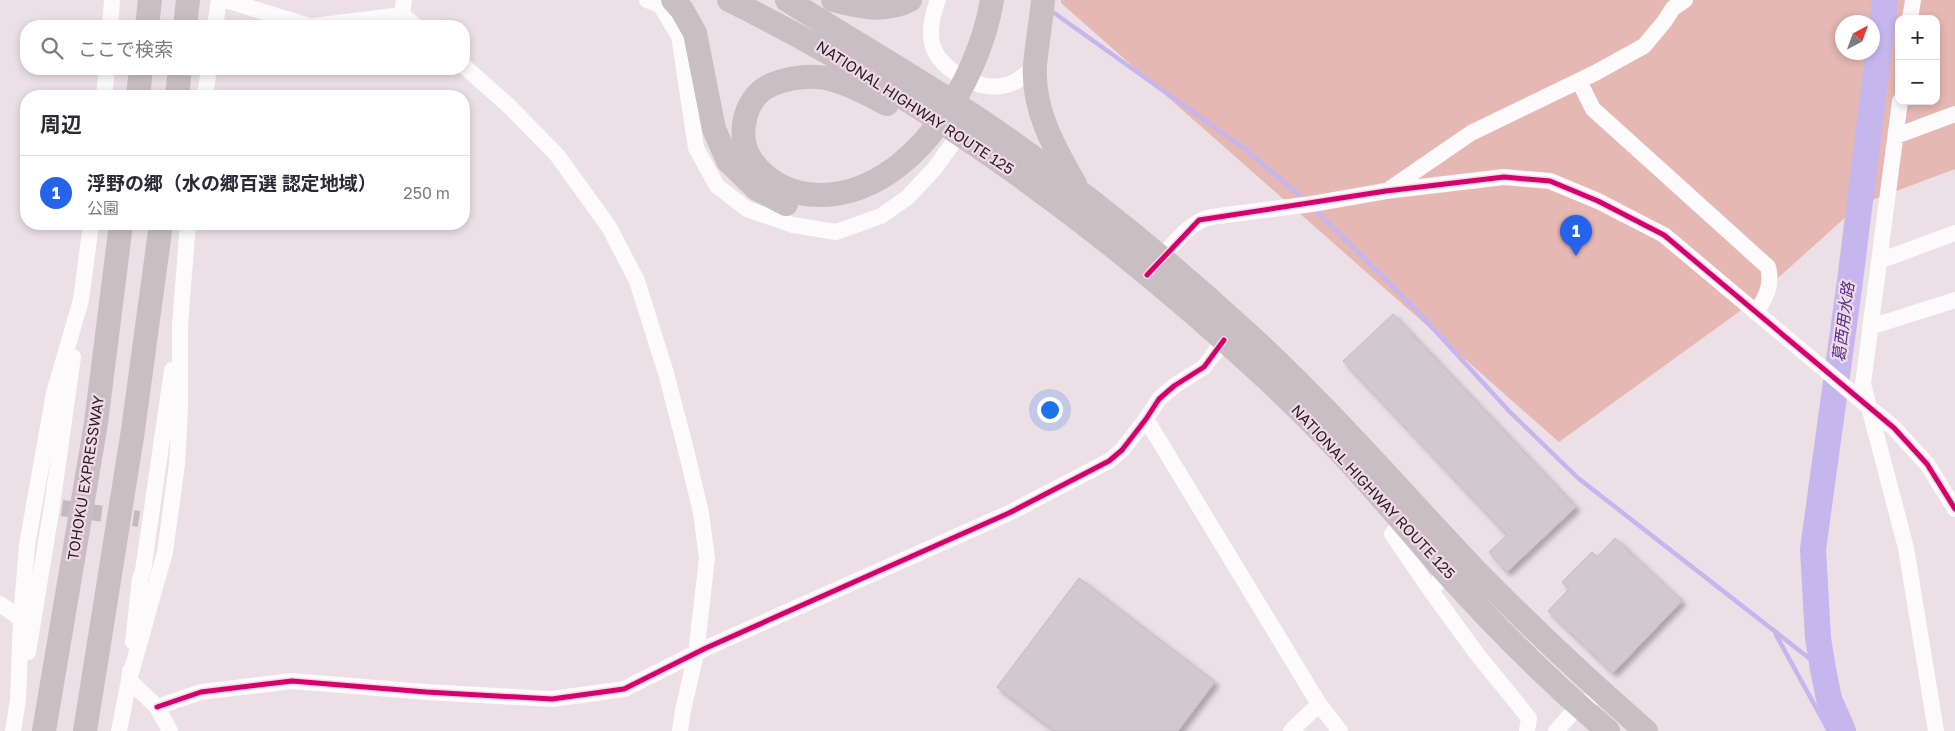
<!DOCTYPE html>
<html lang="ja">
<head>
<meta charset="utf-8">
<style>
  body { margin:0; font-family:"Golos Text","Noto Sans JP",sans-serif; background:#f2f2f3; color:#2b2b33 }
  .controls { position:absolute; right:15px; top:15px; display:grid; overflow:hidden; border-radius:10px; box-shadow:0 2px 8px #0003 }
  .controls button { width:45px; height:45px; display:grid; place-items:center; padding:0; border:0; border-bottom:1px solid #e1e1e2; background:#fff; color:#2b2b33; font:25px sans-serif }
  .compass { position:absolute; left:1835px; top:15px; width:45px; height:45px; border-radius:50%; background:#fff; box-shadow:0 2px 8px #0003; rotate:41deg }
  .you { position:absolute; left:1049px; top:409px; width:18px; height:18px; margin:-12px; border:4px solid #fff; border-radius:50%; background:#1a73e8; box-shadow:0 0 0 8px #1a73e833 }
  .badge { display:grid; place-items:center; width:32px; height:32px; border-radius:50%; background:#2563eb; color:#fff; font-size:16px; font-weight:700 }
  .pin { position:absolute; translate:-50% -41px; filter:drop-shadow(0 1px 2px #0008) }
  .pin::after { content:''; position:absolute; top:26px; width:18px; height:15px; background:inherit; clip-path:polygon(0 0,100% 0,50% 100%) }
  .list { margin:0; padding:0; list-style:none }
  h2 { display:flex; justify-content:space-between; align-items:center; height:65px; margin:0; padding:0 20px; font-size:21px }
  h2 small { font-size:16px; font-weight:400; color:#7c7c81 }
  .list li { display:grid; grid-template-columns:32px 1fr auto; gap:15px; align-items:center; box-sizing:border-box; height:75px; padding:0 20px; border-top:1px solid #e1e1e2 }
  .list b { display:block; font-size:19px; white-space:nowrap }
  .list p { margin:0; font-size:16px; white-space:nowrap; color:#7c7c81 }
  .list em { font-size:16px; font-style:normal; color:#7c7c81 }
  .icon { flex:none; width:28px; height:28px; fill:none; stroke:currentColor; stroke-width:2; stroke-linecap:round; stroke-linejoin:round }
  .map { position:relative; flex:none; width:1955px; height:731px; overflow:hidden }
  .search { position:absolute; background:#fff; box-shadow:0 2px 8px #0003; left:20px; top:20px; width:450px; height:55px; display:flex; align-items:center; gap:12px; box-sizing:border-box; padding:0 18px; border-radius:20px; color:#7c7c81; font-size:19px }
  .panel { position:absolute; background:#fff; box-shadow:0 2px 8px #0003; left:20px; top:90px; width:450px; height:140px; border-radius:20px }
  .map>svg:first-child { display:block }
  .green { fill:#e6b8b3; fill-rule:evenodd }
  .lines { fill:none; stroke-linecap:round; stroke-linejoin:round }
  .stream { stroke:#c5b6ee; stroke-width:4.5 }
  .river { stroke:#c5b6ee; stroke-width:26 }
  .building { fill:#d2c9d0; stroke:#c5bcc3; filter:url(#shadow) }
  .minor-tunnel { stroke:#c5b8bf; stroke-width:16; stroke-dasharray:16 8; stroke-linecap:butt }
  .minor { stroke:#fcfafb; stroke-width:16 }
  .highway { stroke:#c9bfc2; stroke-width:24 }
  .cycleway-casing { stroke:#f2d9e7; stroke-width:8 }
  .cycleway { stroke:#d6006c; stroke-width:5 }
  .labels { text-anchor:middle; stroke-width:4.5; stroke-linejoin:round; paint-order:stroke }
  .street-label { font-size:15px; fill:#271e24; stroke:#f2d9e7 }
  .water-label { font-size:16px; font-style:italic; fill:#4e338b; stroke:#f2d9e7 }
</style>
</head>
<body>
<div class="map">
<svg width="1955" height="731" viewBox="0 0 1955 731">
  <defs>
    <filter id="shadow"><feDropShadow dx="4" dy="4" stdDeviation="2.5" flood-color="#0004"/></filter>
  </defs>
  <rect width="100%" height="100%" fill="#ecdfe6"/>
  <!-- green -->
  <path class="green" d="M1061,0h894v169l-96,36 -112,101 -188,136 -498,-439zM1899,19h37v82h-37zM1842,22h30v30h-30z"/>
  <g class="lines">
    <!-- stream -->
    <path class="stream" d="M1050,10l195,139 61,52
      M1313,208l103,102 94,102 68,66 245,191
      M1776,635l53,96"/>
    <!-- river -->
    <path class="river" d="M1843,731l-14,-32 -6,-30 -5,-31 -5,-89 37,-268 35,-281"/>
  </g>
  <!-- building -->
  <path class="building" d="M1393,314l183,193 -69,65 -18,-20 18,-17 -164,-174z
    M1615,538l67,63 -69,72 -65,-62 21,-22 -7,-7 30,-30 5,5z
    M1079,578l136,104 -37,49h-123l-58,-44z"/>
  <g class="lines">
    <!-- minor-tunnel -->
    <path class="minor-tunnel" d="M62,508l77,11"/>
    <!-- minor -->
    <path class="minor" d="M226,0l83,26
      M647,0l13,5 19,31 17,112 21,38 30,23 46,16 43,7 45,-16 27,-19 27,-29 25,-35
      M938,0c-14,37 -9,60 28,79 13,6 25,10 40,6 11,-2 21,-12 29,-18
      M402,15l2,-15
      M1910,19l3,-19
      M110,26l2,-26
      M215,26l4,-26
      M314,26l88,-11 14,11
      M464,66l45,40 48,49 52,72 28,54 29,92 21,81 14,59 6,45 -11,96 -13,56 -3,21
      M1579,81l14,28 175,158c5,19 -3,31 -12,46
      M104,96l3,-27
      M205,96l4,-27
      M1900,101l-37,283 43,164 30,183
      M1896,136l59,-22
      M1388,190l83,-57 124,-60 49,-27 20,-24 9,-14 12,-8
      M1879,261l76,-28
      M1155,265c17,-18 31,-42 56,-48l101,-13 74,-13 118,-14 46,4 48,20 66,34 230,193 33,36 28,45
      M1870,327l85,-27
      M1146,419l173,285 21,27
      M1402,522l-10,12 39,57
      M1446,572l-15,19 46,63 52,64 -2,13
      M0,604l21,15 8,3
      M133,642l7,-63 3,-8 29,-201
      M28,652l24,-146 21,-149
      M130,671l-1,9 28,27 13,24
      M157,707l44,-15 91,-11 134,11 126,7 72,-10 82,-41 303,-135 100,-52 13,-11 24,-31 13,-20 15,-13 30,-19 20,-27
      M13,731l5,-31 3,-81 6,-74 27,-152 27,-93 10,-76
      M119,731l10,-51 36,-128 12,-88 3,-55v-84l8,-101
      M1291,731l28,-27
      M1556,731l23,-26 24,-11"/>
    <!-- highway -->
    <path class="highway" d="M673,0l9,10 13,23 19,96 14,32 29,28 29,15
      M729,0c168,83 322,190 464,313 45,39 90,79 131,122 42,43 80,89 119,134 51,57 107,113 165,162
      M787,0c64,40 130,78 193,120 95,64 183,136 267,213 81,74 153,158 229,238 55,56 111,109 170,160
      M833,0c27,7 51,13 77,0
      M1043,0c-2,22 -6,43 -8,65 -3,44 19,82 40,119
      M147,26l3,-26
      M185,26l3,-26
      M138,96l3,-27
      M177,96l3,-27
      M887,104c-20,-10 -48,-26 -70,-27 -15,-1 -34,2 -48,9 -26,13 -33,53 -17,75 16,23 42,34 68,34 92,0 159,-115 172,-195
      M44,731l52,-308 25,-199
      M85,731l48,-301 28,-206"/>
    <defs>
      <path id="cycleway" d="M1147,275l52,-55 187,-29 118,-14 46,4 48,20 66,34 230,193 33,36 28,45
        M157,707l44,-15 91,-11 134,11 126,7 72,-10 82,-41 303,-135 100,-52 13,-11 24,-31 13,-20 15,-13 30,-19 20,-27"/>
    </defs>
    <!-- cycleway casing -->
    <use href="#cycleway" class="cycleway-casing"/>
    <!-- cycleway -->
    <use href="#cycleway" class="cycleway"/>
  </g>
  <g class="labels">
    <!-- street labels -->
    <g class="street-label">
      <text transform="translate(915 108) rotate(33)" y="5">NATIONAL HIGHWAY ROUTE 125</text>
      <text transform="translate(86 478) rotate(-81)" y="5">TOHOKU EXPRESSWAY</text>
      <text transform="translate(1373 492) rotate(47)" y="5">NATIONAL HIGHWAY ROUTE 125</text>
    </g>
    <!-- water labels -->
    <g class="water-label">
      <text transform="translate(1843 322) rotate(-83)" y="6">葛西用水路</text>
    </g>
  </g>
</svg>
<div class="controls">
<button>+</button>
<button>−</button>
</div>
<svg class="compass" viewBox="-18 -18 36 36"><path d="M0-13l5 13h-10z" fill="#e53935"/><path d="M0 13l5-13h-10z" fill="#7c7c81"/></svg>
<div class="you"></div>
<div class="pin badge" style="left:1576px;top:256px">1</div>
<div class="search"><svg class="icon" aria-label="search" viewBox="0 0 24 24"><circle cx="10" cy="10" r="6"/><path d="M15 15l6 6"/></svg>ここで検索</div>
<section class="panel">
<h2>周辺<small></small></h2>
<ul class="list">
<li><span class="badge">1</span><div><b>浮野の郷（水の郷百選 認定地域）</b><p>公園</p></div><em>250 m</em></li>
</ul>
</section>
</div>
</body>
</html>
